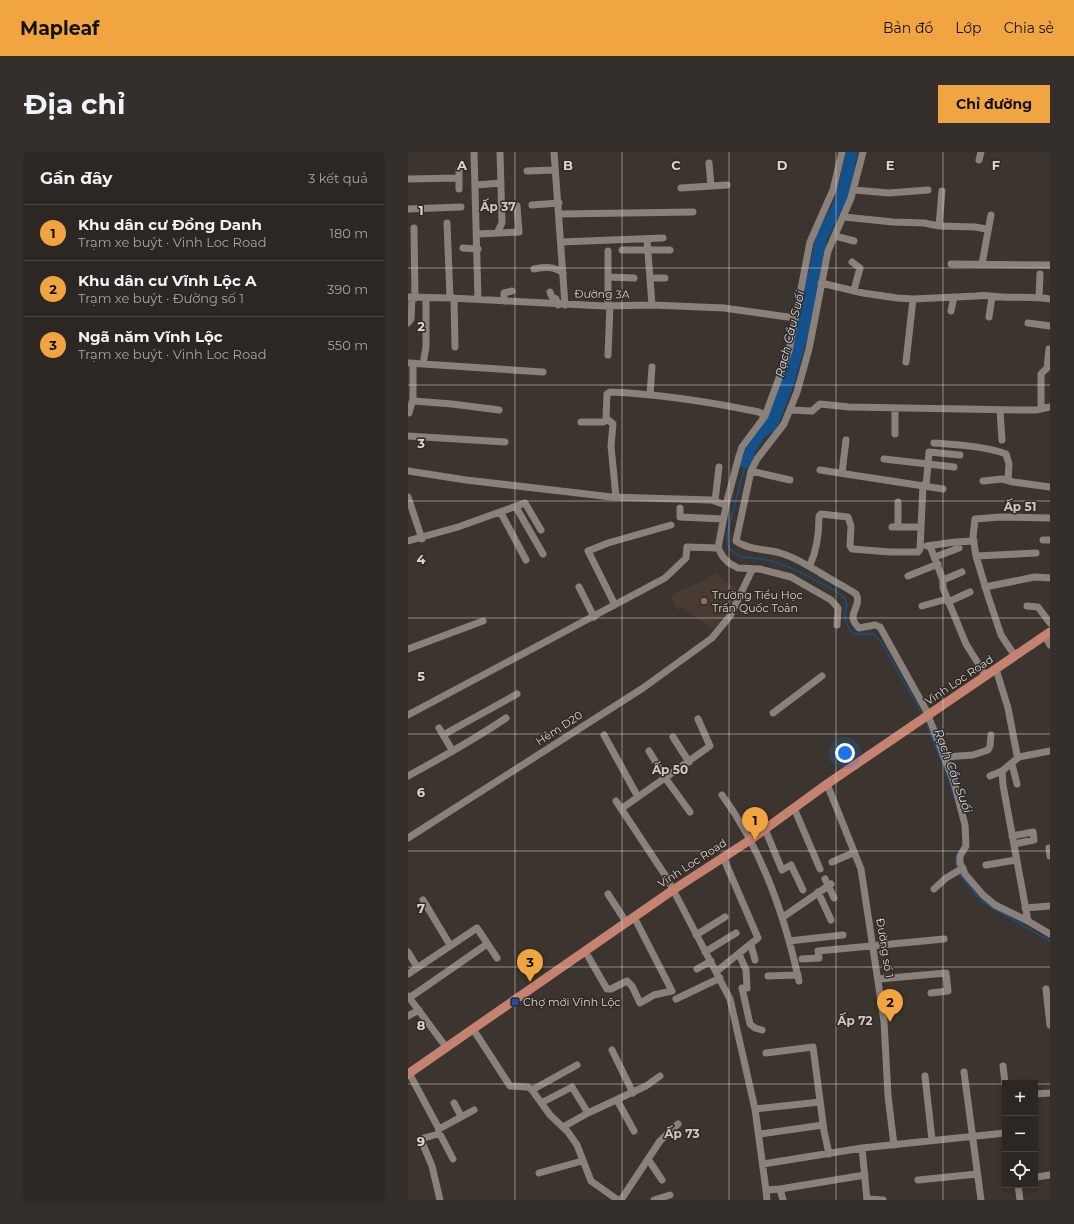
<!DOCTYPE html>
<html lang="vi">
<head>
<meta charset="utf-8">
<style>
  body { margin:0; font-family:Montserrat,sans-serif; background:#342f2b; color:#f1f3f6 }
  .controls { position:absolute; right:12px; bottom:12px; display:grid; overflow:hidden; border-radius:0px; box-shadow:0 2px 6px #0003 }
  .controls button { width:36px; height:36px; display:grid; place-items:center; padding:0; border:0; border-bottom:1px solid #484441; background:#2c2723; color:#f1f3f6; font:20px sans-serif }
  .you { position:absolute; left:437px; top:601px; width:14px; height:14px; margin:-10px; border:3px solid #fff; border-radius:50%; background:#1a73e8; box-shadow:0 0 0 6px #1a73e833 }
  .badge { display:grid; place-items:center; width:26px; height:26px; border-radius:50%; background:#f1a540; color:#111; font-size:13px; font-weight:700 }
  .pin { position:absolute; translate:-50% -33px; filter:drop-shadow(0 1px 2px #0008) }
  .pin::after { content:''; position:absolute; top:21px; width:14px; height:12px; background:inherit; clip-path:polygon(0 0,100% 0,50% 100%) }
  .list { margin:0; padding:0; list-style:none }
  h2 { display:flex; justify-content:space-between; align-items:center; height:52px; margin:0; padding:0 16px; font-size:17px }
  h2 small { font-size:13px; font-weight:400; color:#a6a5a6 }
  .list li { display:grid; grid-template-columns:26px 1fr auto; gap:12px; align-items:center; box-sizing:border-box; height:56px; padding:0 16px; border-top:1px solid #484441 }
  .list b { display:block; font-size:15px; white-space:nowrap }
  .list p { margin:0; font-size:13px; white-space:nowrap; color:#a6a5a6 }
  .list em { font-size:13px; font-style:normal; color:#a6a5a6 }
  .icon { flex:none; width:22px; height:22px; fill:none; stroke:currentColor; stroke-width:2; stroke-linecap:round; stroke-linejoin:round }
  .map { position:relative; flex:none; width:642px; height:1048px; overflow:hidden; border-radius:0px }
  header { display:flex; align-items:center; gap:24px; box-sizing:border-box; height:56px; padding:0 20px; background:#f1a540; color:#111 }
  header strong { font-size:19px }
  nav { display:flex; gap:22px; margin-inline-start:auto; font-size:14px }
  .intro { display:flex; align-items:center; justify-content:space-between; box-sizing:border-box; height:96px; padding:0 24px }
  h1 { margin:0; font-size:28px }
  .button { padding:10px 18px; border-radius:0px; background:#f1a540; color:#111; font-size:14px; font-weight:700 }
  main { display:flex; gap:24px; padding:0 24px }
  aside { flex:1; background:#2c2723; border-radius:0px; box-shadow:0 2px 6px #0003 }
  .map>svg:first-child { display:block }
  .built { fill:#483b31 }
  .water { fill:#12518c }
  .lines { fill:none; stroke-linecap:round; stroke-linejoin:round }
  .stream { stroke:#12518c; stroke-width:1.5 }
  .minor { stroke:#8a817b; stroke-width:7 }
  .major { stroke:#c58271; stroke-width:9 }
  .grid { fill:none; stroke:#dbd6d3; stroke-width:1; stroke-opacity:0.55 }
  .education-dot { fill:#8d6e63; stroke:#312a25; stroke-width:1.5 }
  .transit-dot { fill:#1a4fb4; stroke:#312a25; stroke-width:1.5 }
  .labels { text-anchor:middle; stroke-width:3; stroke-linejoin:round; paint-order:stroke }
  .street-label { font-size:11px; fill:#dbd6d3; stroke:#312a25 }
  .poi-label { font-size:11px; fill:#dbd6d3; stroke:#312a25; text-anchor:start }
  .neighbourhood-label { font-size:12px; font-weight:bold; fill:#d1c8c1; stroke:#312a25 }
  .water-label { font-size:12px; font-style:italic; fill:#ceddef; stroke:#312a25 }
  .grid-label { font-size:13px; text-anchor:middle; font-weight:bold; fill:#dbd6d3; stroke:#312a25; stroke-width:3; stroke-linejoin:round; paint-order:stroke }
</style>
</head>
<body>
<header>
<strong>Mapleaf</strong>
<nav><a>Bản đồ</a><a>Lớp</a><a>Chia sẻ</a></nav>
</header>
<div class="intro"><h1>Địa chỉ</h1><a class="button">Chỉ đường</a></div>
<main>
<aside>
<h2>Gần đây<small>3 kết quả</small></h2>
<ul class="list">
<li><span class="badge">1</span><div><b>Khu dân cư Đồng Danh</b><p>Trạm xe buýt · Vinh Loc Road</p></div><em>180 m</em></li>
<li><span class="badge">2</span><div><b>Khu dân cư Vĩnh Lộc A</b><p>Trạm xe buýt · Đường số 1</p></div><em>390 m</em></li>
<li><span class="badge">3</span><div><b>Ngã năm Vĩnh Lộc</b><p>Trạm xe buýt · Vinh Loc Road</p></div><em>550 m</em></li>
</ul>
</aside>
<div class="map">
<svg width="642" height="1048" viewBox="0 0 642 1048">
  <rect width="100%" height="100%" fill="#3b342f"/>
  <!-- built -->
  <path class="built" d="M307,420l25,19 -11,24 -12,16 -35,-24 -5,3 -7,-15 35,-15z"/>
  <!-- water -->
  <path class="water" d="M438,0h12l-9,43 -22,45 -3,13 -16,83 -14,48 -15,39 -4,7 -11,8 -9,14 -5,17 -11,-3 6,-16 24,-37 41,-147 5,-28 20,-39z"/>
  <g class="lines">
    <!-- stream -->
    <path class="stream" d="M337,314l-18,68c0,7 0,12 5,17 7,7 21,7 30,8 28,5 52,21 77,34 12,10 6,10 6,23 0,8 4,13 9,18h19l7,6 40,70
      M519,574l22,53 6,21
      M549,717l-2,-7 8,-19
      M550,720l23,29 69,40"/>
    <!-- minor -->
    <path class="minor" d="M66,0l4,147
      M146,0l11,153
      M455,0l-12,46 -23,53 -19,98 -12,43 -13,32 -27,35 -6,12 -15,70c12,9 30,8 44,12 15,4 26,12 39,19 12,8 25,14 37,22 7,13 -12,20 3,34l16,-3 5,2 46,83 28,72 11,43 1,21 -6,10v7l5,11 18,21 12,10 33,16 22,13
      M571,8l2,-8
      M301,11l2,23
      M51,18v19
      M119,19l28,-1
      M0,27l50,-1
      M68,33l25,-2
      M273,36l46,-3
      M446,38l35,3 39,-3
      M124,53l27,-2
      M0,57l53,-2
      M151,62l134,-2
      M436,65l49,5 31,1 15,3 36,1 12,2
      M39,71l3,75
      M531,74l3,-35
      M6,76l1,70
      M89,81l5,-10 -2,-71
      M69,82l42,-2 -2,-26 -15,1
      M427,84l19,5
      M239,88l5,65
      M153,90l102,-4
      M55,96l15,1
      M214,98h48
      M200,99v55
      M444,110l8,6 -6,22
      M543,112l99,1
      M574,112l9,-49
      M126,117c12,-2 19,-3 29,4
      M200,125l26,1
      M242,126h15
      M413,131l42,10 34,5 16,1 64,-3c8,-2 17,1 25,1 16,1 32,-1 48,2
      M142,140l2,5 4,2 2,6
      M0,145l42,1 154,8 48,-1 72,3 71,10
      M631,145l1,-23
      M46,146l1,49
      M96,149v-8l8,-2
      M543,159l3,-14
      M581,165l3,-20
      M0,171l3,-4 1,-22
      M620,171l22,3
      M200,203l2,-49
      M498,210l7,-63
      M0,211l135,9
      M15,212l3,-17v-49
      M242,242l2,-27
      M5,247l1,2 38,3 47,6
      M487,256v26
      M633,257v-35l6,-6 2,-19
      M382,258l22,1 8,-7 29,3 171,3h16l14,-3
      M592,258l2,30
      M1,261l4,-14v-36
      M173,270h22l4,-2
      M0,284l97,6
      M526,291c24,2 50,3 72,11l3,10 -1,16
      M476,307l44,5 1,-12 31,3
      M412,318l123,19
      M0,319l58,9 146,17 99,3 15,5
      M343,319l39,9
      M434,321l4,-33
      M575,329l19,-2 11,3 37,5
      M518,334l2,-22 26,3
      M0,345l14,42
      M208,345l-5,-51 2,-22 -7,-6 1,-24 3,-2c50,2 100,10 149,20l6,4
      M307,349l4,-34
      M490,350v25
      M108,355l27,47
      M272,356v9l43,2
      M93,361l25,47
      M484,375h29
      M635,388h7
      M0,389l50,-14 67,-24 16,27
      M519,394l28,-4 19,-1
      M522,394l13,34v8l23,56 20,32
      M568,404l60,-3
      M527,405l24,-9
      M402,413c7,-15 9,-32 9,-49l2,-2 27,3 3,9 -1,20 2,3 38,3h28l2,-3 3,-64
      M500,424l30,-12
      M535,428l19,-8
      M171,435l15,30
      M577,435l50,-10 15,1
      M540,450l22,-10
      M207,453l-27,-54 20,-8 63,-18
      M514,454l25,-7
      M619,454l11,1 12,16
      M429,473l1,-17 -7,-8 -40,-23 -31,-8 -22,-1 -9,-5 -6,-6 -5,-9 9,-47 12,-45 3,-9 23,-31 24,-65 21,-109 23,-52 9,-38
      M637,484l5,9
      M0,497l75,-28
      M607,504l-14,-21 -13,-39 -12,-40 -3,-19 2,-18 25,-2 50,1
      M588,517l12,39 9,47 2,2 31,-6
      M365,561l49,-37
      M0,563l257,-137 21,-20 1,-11 31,1
      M31,576l13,22
      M35,583l74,-41
      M196,583l34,62
      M265,585l16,25
      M241,599l17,28 24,33
      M537,605l28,-2 15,-5 2,-4 1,-11
      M604,612l5,20
      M594,619l1,14 25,136
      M0,624c33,-18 67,-37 98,-58
      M582,624l12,-5 17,-14
      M419,632l34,85 23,152 4,75 6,49
      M314,643c39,53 63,122 77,186
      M208,649l51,77 63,121 25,110 11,81 14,-1 3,11
      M386,656l26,61
      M213,657l89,-63 -12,-27
      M357,677l17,41 9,-5 12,25
      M604,684l21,-4 1,8 -20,4
      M0,686l235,-150 69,-50 18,-22 22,-46
      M641,696l1,8
      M424,710l21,-9
      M578,713l30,-5
      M417,727l9,19
      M526,737l12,-11 17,-10
      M410,740l13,28
      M200,742l18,28
      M15,748l27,45
      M617,756l25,-2
      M375,765l48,-33
      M288,783l29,-18
      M381,789l54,-6
      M343,793l4,15
      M177,799l22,38h4l16,-8 5,5 8,17 14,-8 18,-4 -38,-74
      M0,800l9,15
      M297,800l31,-19
      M331,802l7,16 1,18
      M394,807l17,-1 -1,-7 126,-12
      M289,817l14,-8
      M309,819l41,-33 -35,-81
      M0,822l69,-46 20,30
      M360,824l30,-1
      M471,827l67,-6 2,18 -17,2
      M334,836l8,36 5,4 7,2
      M638,837l4,36
      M0,844l38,51
      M1,846l78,-54
      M268,847l44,-21
      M0,864l11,-6
      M65,877l37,57 18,1 4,3 18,25 18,17 9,13 14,36 27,19
      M204,898l21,43
      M358,901l47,-6 11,84 5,23
      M595,914l2,17
      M556,920l17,128
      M1,921l30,56 -1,5
      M517,924l7,64
      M124,938l45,-25
      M627,942l15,-1
      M209,948l17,31
      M46,951l7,13
      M133,951l31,-16 16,26 58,-27 14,-10
      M347,957l65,-7
      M155,975l25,-14
      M31,977l35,-19
      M352,982l63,-9
      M454,996l5,52
      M240,1007l12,-18 18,-17
      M355,1012l99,-16 143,-15
      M131,1021l43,-12
      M629,1025l13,-2
      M510,1028l59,-6
      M610,1033l2,15
      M372,1037l85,-14
      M358,1038l1,10
      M459,1047l16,1
      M32,1048l-8,-34 -10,-24 2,-4 14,-4 3,2 12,23
      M213,1048l27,-41 14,21
      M246,1048l16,-5"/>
    <!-- major -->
    <path class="major" d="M0,922l265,-184 77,-50 77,-56 223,-152"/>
  </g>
  <!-- grid -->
  <path class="grid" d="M107,0v1048M214,0v1048M321,0v1048M428,0v1048M535,0v1048M0,116h642M0,233h642M0,349h642M0,466h642M0,582h642M0,699h642M0,815h642M0,932h597M627,932h15"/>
  <!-- markers -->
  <circle class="education-dot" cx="296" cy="449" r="4"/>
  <rect class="transit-dot" x="103" y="846" width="8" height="8" rx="2"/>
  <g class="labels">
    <!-- street labels -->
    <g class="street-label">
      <text transform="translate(194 142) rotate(1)" y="4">Đường 3A</text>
      <text transform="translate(551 528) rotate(-34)" y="4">Vinh Loc Road</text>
      <text transform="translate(151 576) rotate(-33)" y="4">Hẻm D20</text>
      <text transform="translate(284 711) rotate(-33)" y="4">Vinh Loc Road</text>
      <text transform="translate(477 796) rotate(81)" y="4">Đường số 1</text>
    </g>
    <!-- poi labels -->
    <g class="poi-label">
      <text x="304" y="447">Trường Tiểu Học<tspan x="304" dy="13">Trần Quốc Toản</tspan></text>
      <text x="115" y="854">Chợ mới Vĩnh Lộc</text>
    </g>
    <!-- neighbourhood labels -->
    <g class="neighbourhood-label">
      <text x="90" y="59">Ấp 37</text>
      <text x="612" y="359">Ấp 51</text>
      <text x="262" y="622">Ấp 50</text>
      <text x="447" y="873">Ấp 72</text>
      <text x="274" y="986">Ấp 73</text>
    </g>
    <!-- water labels -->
    <g class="water-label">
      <text transform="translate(382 182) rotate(-76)" y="4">Rạch Cầu Suối</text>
      <text transform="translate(545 619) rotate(70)" y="4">Rạch Cầu Suối</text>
    </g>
  </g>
  <g class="grid-label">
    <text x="54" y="18">A</text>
    <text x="160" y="18">B</text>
    <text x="268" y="18">C</text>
    <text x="374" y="18">D</text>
    <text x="482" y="18">E</text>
    <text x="588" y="18">F</text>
    <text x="13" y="63">1</text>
    <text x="13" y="179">2</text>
    <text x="13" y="296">3</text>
    <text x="13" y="412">4</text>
    <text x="13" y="529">5</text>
    <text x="13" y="645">6</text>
    <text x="13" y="761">7</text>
    <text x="13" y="878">8</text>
    <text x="13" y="994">9</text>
  </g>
</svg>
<div class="controls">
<button>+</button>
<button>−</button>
<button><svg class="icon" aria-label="locate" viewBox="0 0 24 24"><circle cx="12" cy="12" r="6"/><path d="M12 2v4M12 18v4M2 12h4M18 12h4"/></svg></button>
</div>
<div class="you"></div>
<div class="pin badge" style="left:347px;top:688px">1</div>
<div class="pin badge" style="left:482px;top:870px">2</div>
<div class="pin badge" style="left:122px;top:830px">3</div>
</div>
</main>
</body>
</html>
